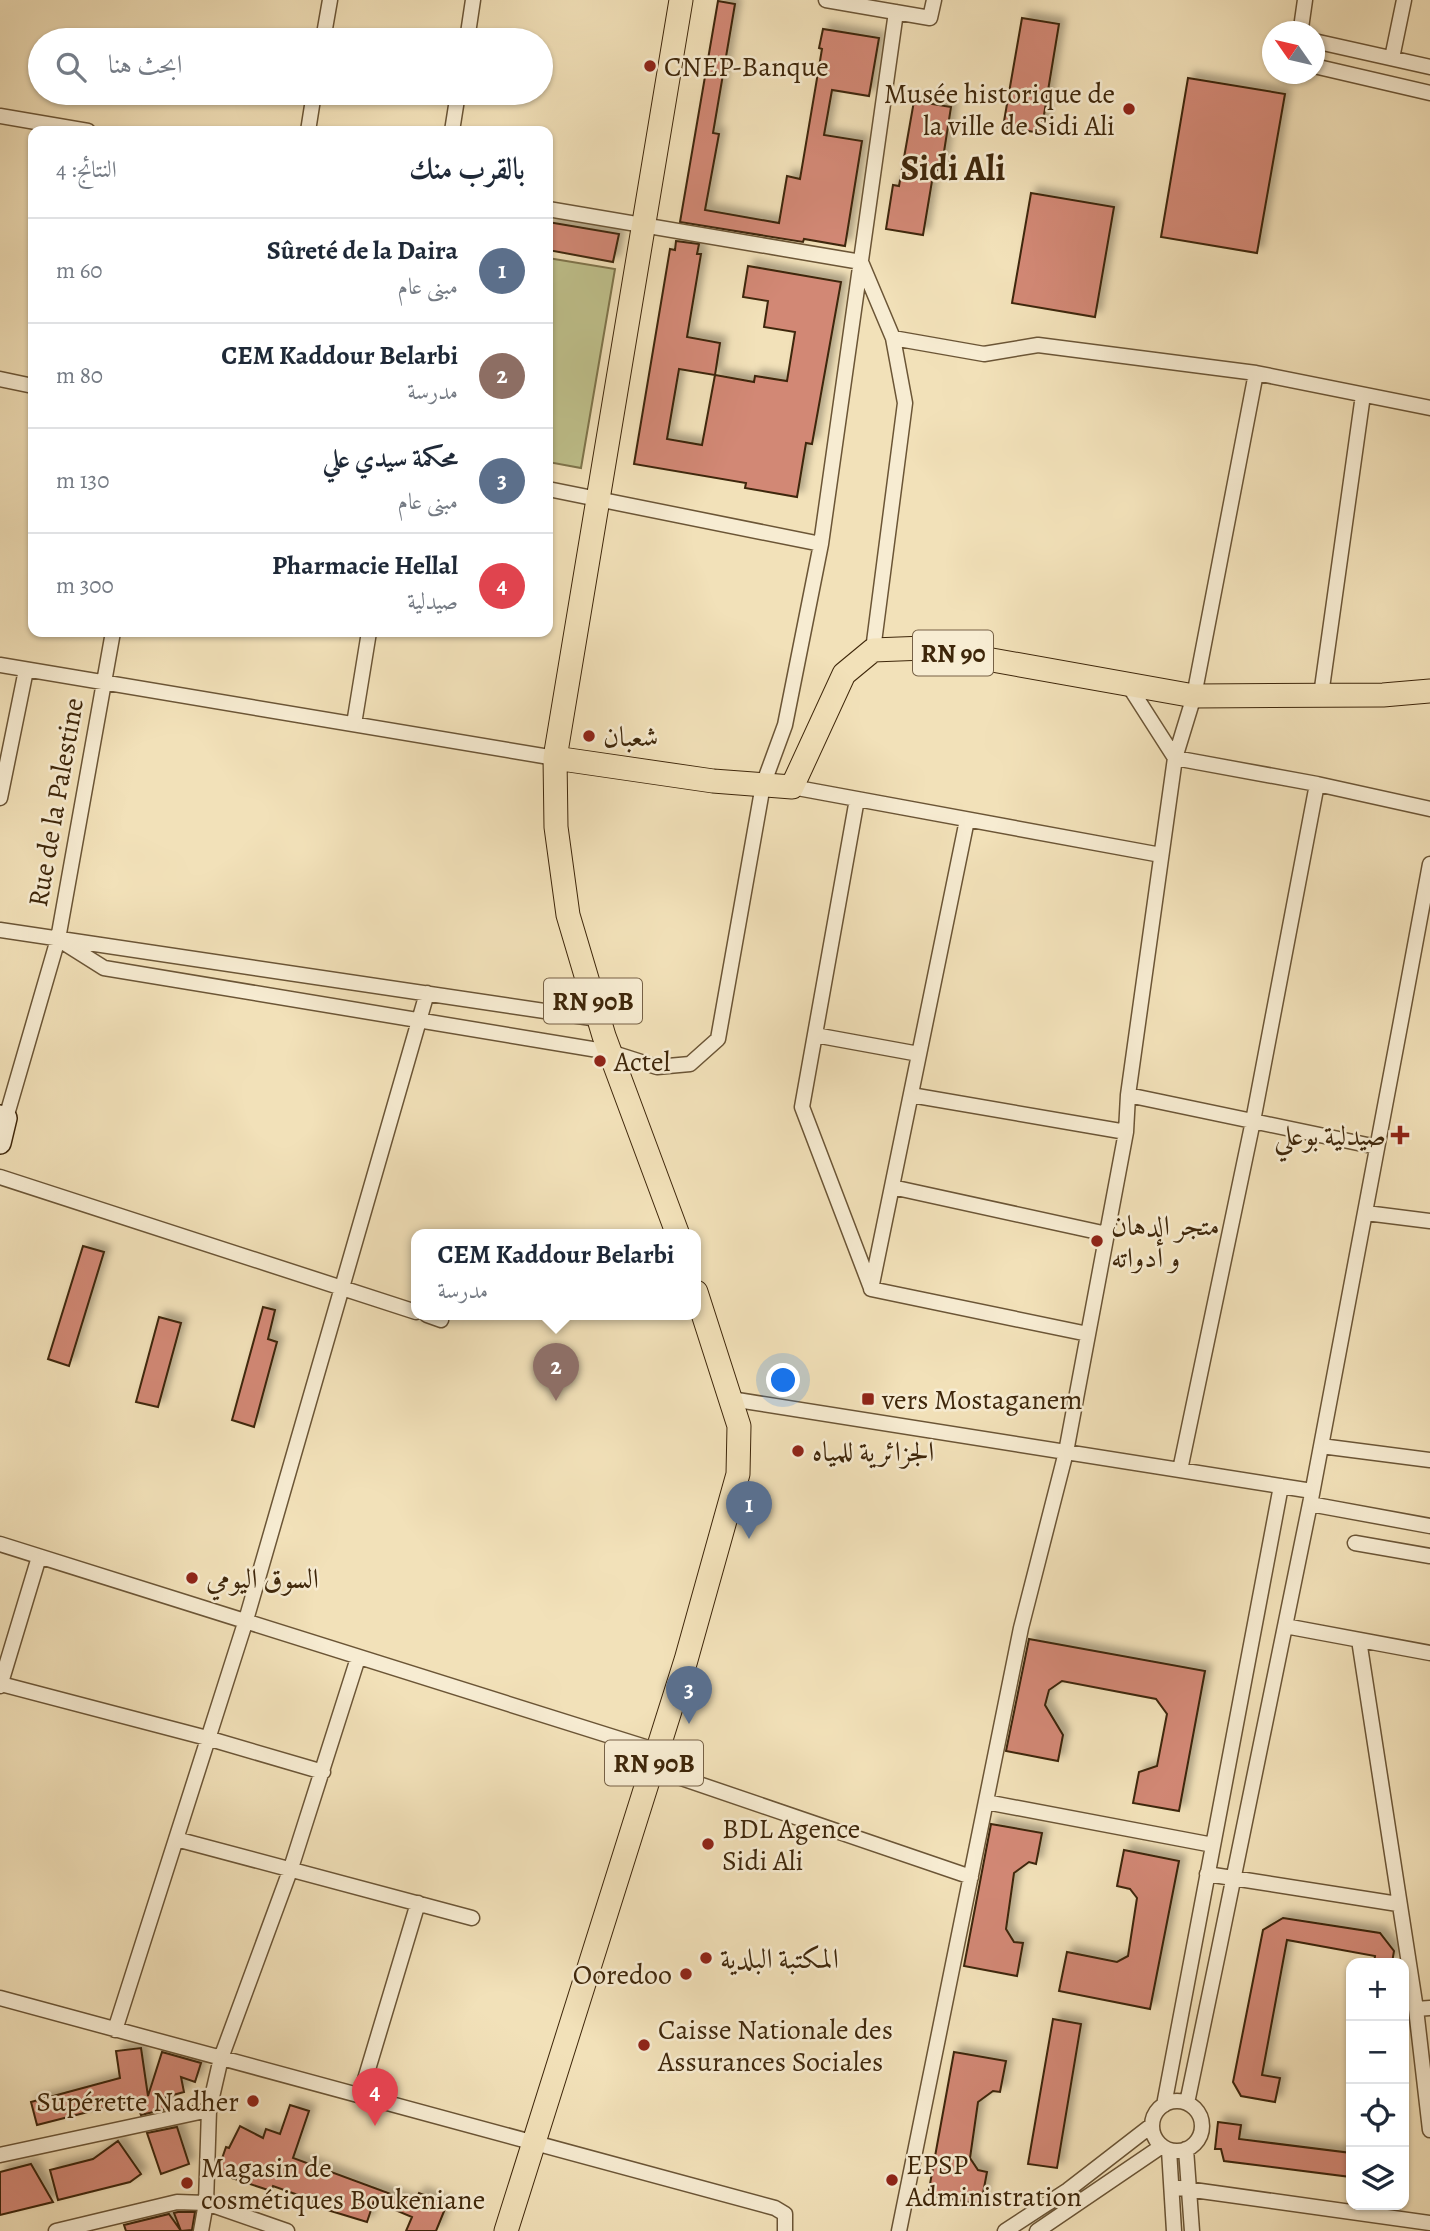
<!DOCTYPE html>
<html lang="ar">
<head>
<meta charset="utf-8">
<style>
  body { margin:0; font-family:Alegreya,Amiri,serif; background:#f6f6f7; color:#1f2937; direction:rtl }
  .controls { position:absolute; right:21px; bottom:21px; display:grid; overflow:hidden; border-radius:14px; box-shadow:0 2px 5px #0004 }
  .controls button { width:63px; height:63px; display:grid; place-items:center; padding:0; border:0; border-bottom:2px solid #e0e1e3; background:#fff; color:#1f2937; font:35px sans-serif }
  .compass { position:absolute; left:1262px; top:21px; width:63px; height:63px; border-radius:50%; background:#fff; box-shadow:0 2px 5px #0004; rotate:304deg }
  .you { position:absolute; left:784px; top:1381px; width:24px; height:24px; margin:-18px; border:5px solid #fff; border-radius:50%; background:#1a73e8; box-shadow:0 0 0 10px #1a73e833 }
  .badge { display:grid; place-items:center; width:46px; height:46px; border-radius:50%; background:#0b8043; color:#fff; font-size:23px; font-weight:700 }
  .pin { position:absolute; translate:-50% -58px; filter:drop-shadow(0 2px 4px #0008) }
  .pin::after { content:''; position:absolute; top:37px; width:24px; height:21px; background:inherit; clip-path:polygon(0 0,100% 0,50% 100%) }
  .popup { position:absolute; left:411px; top:1229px; width:290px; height:91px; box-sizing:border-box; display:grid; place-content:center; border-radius:14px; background:#fff; filter:drop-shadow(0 2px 5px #0005); font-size:23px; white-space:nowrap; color:#747a83 }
  .popup b { font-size:26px; color:#1f2937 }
  .popup::after { content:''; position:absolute; left:50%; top:100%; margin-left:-14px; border:14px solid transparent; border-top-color:#fff }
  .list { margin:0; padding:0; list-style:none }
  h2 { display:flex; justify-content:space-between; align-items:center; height:91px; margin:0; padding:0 28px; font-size:30px }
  h2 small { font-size:23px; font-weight:400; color:#747a83 }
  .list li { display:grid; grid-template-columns:46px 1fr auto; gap:21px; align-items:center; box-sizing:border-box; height:105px; padding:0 28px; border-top:2px solid #e0e1e3 }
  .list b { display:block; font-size:26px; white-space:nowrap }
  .list p { margin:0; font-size:23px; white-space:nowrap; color:#747a83 }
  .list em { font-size:23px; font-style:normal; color:#747a83 }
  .icon { flex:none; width:38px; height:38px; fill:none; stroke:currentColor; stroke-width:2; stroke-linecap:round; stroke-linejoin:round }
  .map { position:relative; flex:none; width:1430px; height:2231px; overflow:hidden; direction:ltr }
  .search { position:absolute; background:#fff; box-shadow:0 2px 5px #0004; left:28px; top:28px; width:525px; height:77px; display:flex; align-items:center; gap:18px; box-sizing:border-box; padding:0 24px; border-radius:38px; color:#747a83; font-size:26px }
  .panel { position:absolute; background:#fff; box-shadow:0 2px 5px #0004; left:28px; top:126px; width:525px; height:511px; border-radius:14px; direction:rtl }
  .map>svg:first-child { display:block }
  .green { fill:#bfc18c; stroke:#7e744b; stroke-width:2 }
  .building { fill:#d28874; stroke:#3e260a; stroke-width:2; fill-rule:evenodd; filter:url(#shadow) }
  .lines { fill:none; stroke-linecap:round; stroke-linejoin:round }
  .minor-casing { stroke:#6b5536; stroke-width:17 }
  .secondary-casing { stroke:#3e260a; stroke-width:24 }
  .primary-casing { stroke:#3e260a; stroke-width:25 }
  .minor { stroke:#f7ecd2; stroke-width:14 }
  .secondary { stroke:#f7ecd2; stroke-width:21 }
  .primary { stroke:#f2e1b9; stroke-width:23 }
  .poi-dot { fill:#8f2418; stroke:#f7ecd2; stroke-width:2.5 }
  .labels { text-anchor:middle; stroke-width:5; stroke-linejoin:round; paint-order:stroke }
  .shield { fill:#f7ecd2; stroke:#766146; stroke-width:2 }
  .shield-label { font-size:26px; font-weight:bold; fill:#3e260a }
  .poi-label { font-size:28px; fill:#3e260a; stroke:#f7ecd2; text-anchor:start }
  .street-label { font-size:28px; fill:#3e260a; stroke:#f7ecd2 }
  .district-label { font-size:35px; font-weight:bold; fill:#3e260a; stroke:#f7ecd2 }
</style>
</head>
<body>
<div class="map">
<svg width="1430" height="2231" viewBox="0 0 1430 2231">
  <defs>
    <filter id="shadow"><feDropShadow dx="6" dy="-6" stdDeviation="3.5" flood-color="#0004"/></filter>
  </defs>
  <rect width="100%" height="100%" fill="#f2e1b9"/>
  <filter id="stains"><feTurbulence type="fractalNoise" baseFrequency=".00286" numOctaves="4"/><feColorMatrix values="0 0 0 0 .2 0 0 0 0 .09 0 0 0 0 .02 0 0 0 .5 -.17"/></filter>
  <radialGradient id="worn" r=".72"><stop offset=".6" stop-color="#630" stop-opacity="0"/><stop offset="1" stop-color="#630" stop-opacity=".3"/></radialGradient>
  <!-- green -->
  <path class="green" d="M548,258l67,11 -34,199 -33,-6z"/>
  <!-- building -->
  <path class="building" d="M718,1l17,3 -22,129 6,1 -14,76 74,13 8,-47 13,3 22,-130 -3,-1 4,-19 56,9 -10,58 -37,-6 -8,45 38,6 -17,105 -41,-7 -1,3 -123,-20z
    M1022,18l37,6 -18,109 -38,-6z
    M1188,78l97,16 -28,159 -96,-16z
    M914,101l37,6 -10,64 -7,-2 -11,66 -37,-6 7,-44 6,1z
    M1031,193l83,14 -19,110 -83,-14z
    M548,222l71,12 -6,28 -65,-12z
    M676,241l23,3 -2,10h4l-14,83 33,6 -5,32 39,7 1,-6 32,5 8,-49 -31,-5 4,-26 -25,-4 5,-31 93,16 -29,162 -6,-1 -9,54 -52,-9 1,-5 -112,-19 36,-215 5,1zM679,369l36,6 -13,70 -35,-6z
    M83,1246l21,6 -35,114 -21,-7z
    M263,1307l12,3 -7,29 9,3 -23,85 -22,-7z
    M159,1317l22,6 -23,84 -22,-5z
    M1029,1639l176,32 -26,140 -46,-8 6,-31 18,-6 10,-52 -11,-15 -94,-18 -13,9 -4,15 18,30 -5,26 -52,-10z
    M991,1824l51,9 -6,31 -7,-2 -15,11 -8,56 8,13 9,1 -6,33 -53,-10z
    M1124,1850l55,11 -29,148 -91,-18 8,-39 50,10 11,-6 9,-58 -7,-9 -13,-3z
    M1283,1918l97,15 14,18 -2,12h-18l1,-7 -88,-16 -25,135 18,3 -5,24 -34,-6 -8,-14 30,-152z
    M1053,2019l28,5 -24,144 -29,-4z
    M141,2048l7,48 14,-44 39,11 -6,19 -14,-5 3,15 -18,5 4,11 -29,7 -6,-15 -98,25 -6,-23 89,-24 -4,-27z
    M954,2052l52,9 -6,31 -7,-1 -15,11 -8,56 8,12 9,2 -6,32 -53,-9z
    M290,2105l19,6 -16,47 122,45 4,-10 28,11 -11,27h-30l6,-14 -38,-16 -7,21 -56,-17 1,-5 -39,-14 -2,5 -54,-18 9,-26 3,1 11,-22 23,12 3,-9 14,5z
    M1218,2122l23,3 -2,14 112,14v24l-127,-16 -3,-12h-6z
    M177,2127l12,37 -28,10 -14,-41z
    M118,2141l23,33 -11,8 -72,18 -8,-30 43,-11z
    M31,2164l22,38 -53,13v-43z
    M178,2212h17l-3,18 -11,1 -7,-18z
    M169,2214l12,17h-55l-2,-6z"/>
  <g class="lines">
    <defs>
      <path id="minor" d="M826,0l104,18 4,-18
        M1303,32l-2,-4 4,-28
        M323,40l7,-40
        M467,40l6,-40
        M1314,41l116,26
        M1392,58l12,-58
        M1314,66l116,27
        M0,116l88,15
        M308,131l6,-38
        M452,131l6,-38
        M548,209l313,53 32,76 12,65 -32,247
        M893,338l91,16 54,-9 218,28 174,35
        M0,379l33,7
        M548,489l273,55
        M0,665l555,93
        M1127,683l48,75 142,26 113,25
        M1321,695l42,-300
        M354,724l15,-92
        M792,787l369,68
        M0,798l26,-128
        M857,799l-55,308 69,181
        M967,820l-96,469 217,45
        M0,930l598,89
        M58,939l46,29 506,84 47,15 33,-3 28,-25 45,-254 22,-60 36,-181 75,-532
        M815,1035l104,19
        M911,1095l215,37
        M1128,1095l249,52
        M6,1118l52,-179 55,-307
        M0,1177l416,135
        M892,1187l215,47
        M1366,1213l64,8
        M427,1315l14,5
        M731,1399l581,92
        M1321,1446l109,14
        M1180,1470l73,-349 64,-337
        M1310,1504l120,22
        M1355,1543l75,13
        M0,1544l658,207
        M1285,1626l145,27
        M1359,1640l57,369 14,121
        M1,1684l206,54 116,34
        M0,1686l39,-129
        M652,1768l319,109
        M986,1802l227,43
        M176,1839l296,79
        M1207,1874l191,30
        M0,1998l775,210 10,6v17
        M1416,2009l14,-1
        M115,2030l131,-410 181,-627
        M360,2096l58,-193
        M1152 2126a25 25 0 1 1 50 0a25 25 0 1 1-50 0Z
        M1187,2103c42,-203 85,-406 125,-609 41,-210 79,-420 118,-630
        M1164,2105l117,-619
        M1186,2149l6,82
        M1169,2150l5,81
        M0,2155l209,-45
        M1172,2187l258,36
        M56,2231l121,-29 29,1 81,28
        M201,2231l5,-28 3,-93 12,-52 70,-190 67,-210
        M899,2231l122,-603 45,-176 60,-320 2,-37 47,-337 19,-62 62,-323
        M1005,2231l63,-41 84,-65
        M1037,2231l125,-85"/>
      <path id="secondary" d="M0,1116l6,2 -6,25"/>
      <path id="primary" d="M555,758l158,23 79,6 52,-113 29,-24 52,-2 269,48 189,-1 47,-4
        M678,1235l-74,-199 -36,-121 -12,-88 -1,-69 126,-758
        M506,2231l180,-571 52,-186 1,-48 -43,-134"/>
    </defs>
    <!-- minor casing -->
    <use href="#minor" class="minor-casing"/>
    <!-- secondary casing -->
    <use href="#secondary" class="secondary-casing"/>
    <!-- primary casing -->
    <use href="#primary" class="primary-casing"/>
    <!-- minor -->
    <use href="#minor" class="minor"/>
    <!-- secondary -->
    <use href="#secondary" class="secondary"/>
    <!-- primary -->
    <use href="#primary" class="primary"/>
  </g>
  <!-- markers -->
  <g class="poi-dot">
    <circle cx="650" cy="66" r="7"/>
    <circle cx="1129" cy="109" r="7"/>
    <circle cx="589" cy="736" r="7"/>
    <circle cx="600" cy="1061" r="7"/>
    <path d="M1396.5 1124.5h7v7h7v7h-7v7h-7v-7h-7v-7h7z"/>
    <circle cx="1097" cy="1241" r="7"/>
    <rect x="861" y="1392" width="14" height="14" rx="3.5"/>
    <circle cx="798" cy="1451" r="7"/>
    <circle cx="192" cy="1578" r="7"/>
    <circle cx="708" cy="1844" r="7"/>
    <circle cx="706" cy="1958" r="7"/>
    <circle cx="686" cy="1974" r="7"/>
    <circle cx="644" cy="2045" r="7"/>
    <circle cx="253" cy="2101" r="7"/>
    <circle cx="892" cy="2180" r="7"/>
    <circle cx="187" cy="2183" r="7"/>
  </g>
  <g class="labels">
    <!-- shield labels -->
    <g class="shield">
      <rect x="913" y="630.5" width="80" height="45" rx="5"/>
      <rect x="544" y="978.5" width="98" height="45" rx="5"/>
      <rect x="605" y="1740.5" width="98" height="45" rx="5"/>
    </g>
    <g class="shield-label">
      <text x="953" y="662">RN 90</text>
      <text x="593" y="1010">RN 90B</text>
      <text x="654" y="1772">RN 90B</text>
    </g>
    <!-- poi labels -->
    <g class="poi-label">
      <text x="664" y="76">CNEP-Banque</text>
      <text x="1115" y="103" text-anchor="end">Musée historique de<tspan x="1115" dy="32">la ville de Sidi Ali</tspan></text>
      <text x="603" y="746">شعبان</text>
      <text x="614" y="1071">Actel</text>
      <text x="1386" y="1145" text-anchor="end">صيدلية بوعلي</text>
      <text x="1111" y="1235">متجر الدهان<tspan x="1111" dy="32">و أدواته</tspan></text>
      <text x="882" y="1409">vers Mostaganem</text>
      <text x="812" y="1461">الجزائرية للمياه</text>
      <text x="206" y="1588">السوق اليومي</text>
      <text x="722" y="1838">BDL Agence<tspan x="722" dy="32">Sidi Ali</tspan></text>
      <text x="720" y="1968">المكتبة البلدية</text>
      <text x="672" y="1984" text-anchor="end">Ooredoo</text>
      <text x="658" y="2039">Caisse Nationale des<tspan x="658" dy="32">Assurances Sociales</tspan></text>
      <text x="239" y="2111" text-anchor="end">Supérette Nadher</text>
      <text x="906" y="2174">EPSP<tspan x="906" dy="32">Administration</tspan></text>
      <text x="201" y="2177">Magasin de<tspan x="201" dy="32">cosmétiques Boukeniane</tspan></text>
    </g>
    <!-- street labels -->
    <g class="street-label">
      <text transform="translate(55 802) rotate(-80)" y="10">Rue de la Palestine</text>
    </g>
    <!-- district labels -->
    <g class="district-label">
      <text x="953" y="180">Sidi Ali</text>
    </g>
  </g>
  <rect width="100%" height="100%" filter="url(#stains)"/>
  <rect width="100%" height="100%" fill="url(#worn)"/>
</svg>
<div class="controls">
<button>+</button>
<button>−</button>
<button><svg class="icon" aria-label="locate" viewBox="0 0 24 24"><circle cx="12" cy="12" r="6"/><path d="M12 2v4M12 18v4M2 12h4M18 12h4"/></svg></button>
<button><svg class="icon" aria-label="layers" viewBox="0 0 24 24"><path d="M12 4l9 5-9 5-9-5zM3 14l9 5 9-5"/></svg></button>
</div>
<svg class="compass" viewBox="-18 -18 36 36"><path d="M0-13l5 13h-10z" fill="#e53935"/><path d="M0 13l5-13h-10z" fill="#747a83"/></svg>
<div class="you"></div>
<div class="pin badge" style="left:749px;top:1539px;background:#5c6f8a">1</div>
<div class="pin badge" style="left:556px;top:1401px;background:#8d6e63">2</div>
<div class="popup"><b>CEM Kaddour Belarbi</b>مدرسة</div>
<div class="pin badge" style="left:689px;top:1724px;background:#5c6f8a">3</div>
<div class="pin badge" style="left:375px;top:2126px;background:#e0444e">4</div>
<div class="search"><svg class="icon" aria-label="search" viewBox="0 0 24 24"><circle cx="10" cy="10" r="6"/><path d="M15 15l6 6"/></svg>ابحث هنا</div>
<section class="panel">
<h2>بالقرب منك<small>النتائج: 4</small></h2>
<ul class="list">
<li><span class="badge" style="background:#5c6f8a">1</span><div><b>Sûreté de la Daira</b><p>مبنى عام</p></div><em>60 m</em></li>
<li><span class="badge" style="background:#8d6e63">2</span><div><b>CEM Kaddour Belarbi</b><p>مدرسة</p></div><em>80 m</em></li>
<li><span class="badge" style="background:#5c6f8a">3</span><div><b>محكمة سيدي علي</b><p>مبنى عام</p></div><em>130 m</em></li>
<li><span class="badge" style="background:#e0444e">4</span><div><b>Pharmacie Hellal</b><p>صيدلية</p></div><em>300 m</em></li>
</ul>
</section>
</div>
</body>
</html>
